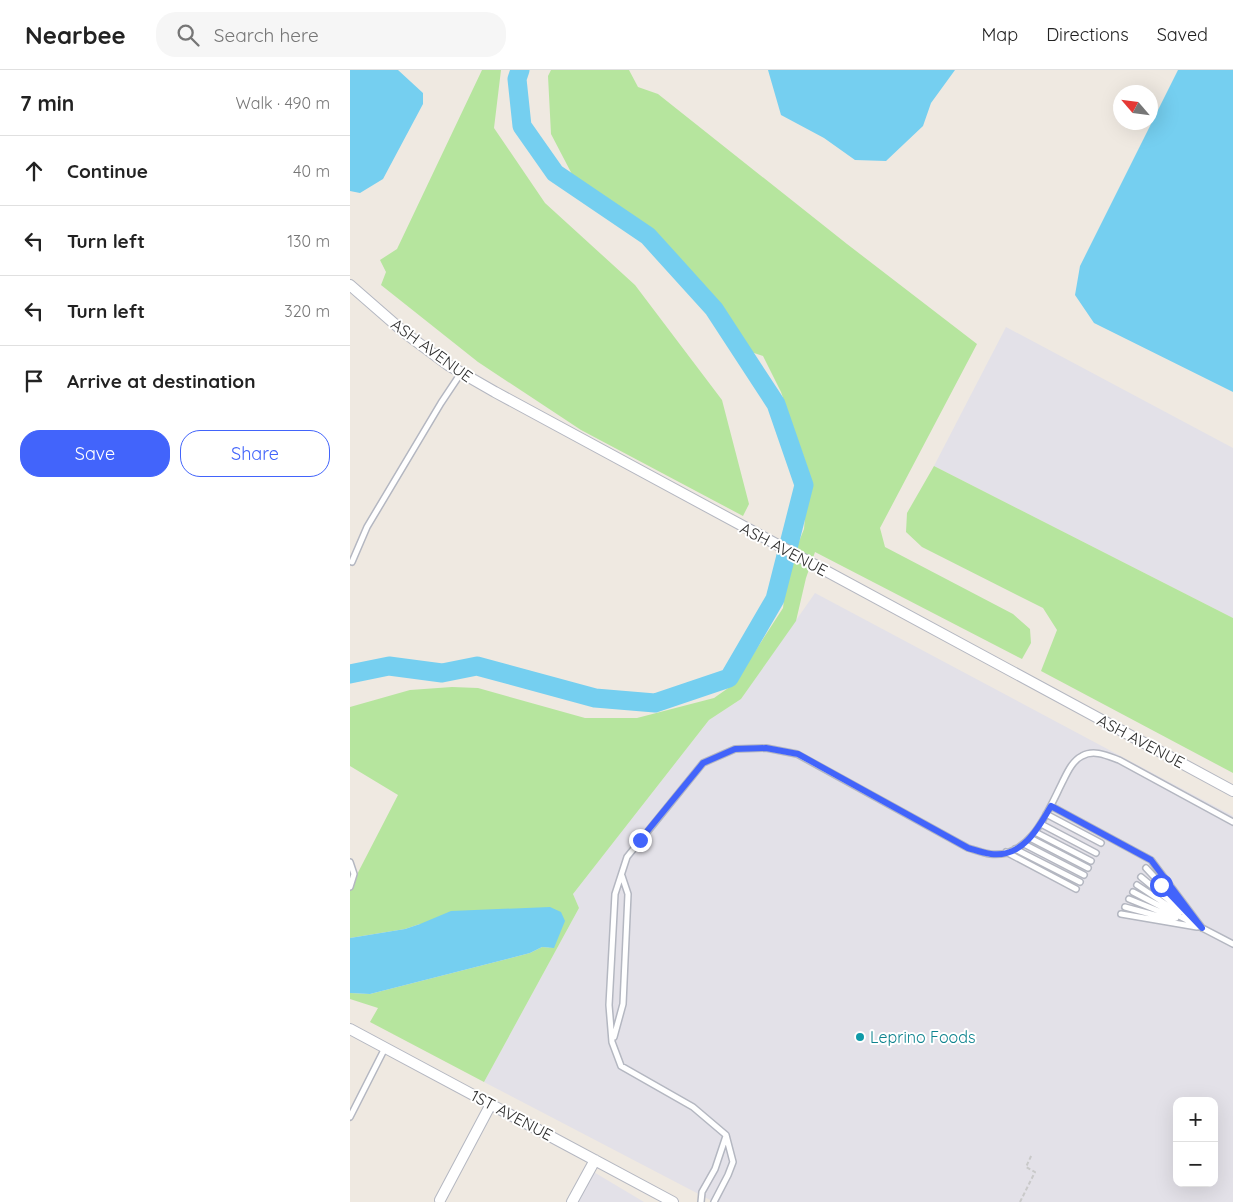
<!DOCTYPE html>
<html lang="en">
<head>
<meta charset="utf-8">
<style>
  body { margin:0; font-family:Quicksand,sans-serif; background:#f6f6f6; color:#222 }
  .controls { position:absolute; right:15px; bottom:15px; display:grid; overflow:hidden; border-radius:10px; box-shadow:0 5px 20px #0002 }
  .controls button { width:45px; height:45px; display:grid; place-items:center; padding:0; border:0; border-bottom:1px solid #e0e0e0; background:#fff; color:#222; font:25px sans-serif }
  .compass { position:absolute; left:763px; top:15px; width:45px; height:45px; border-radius:50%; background:#fff; box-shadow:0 5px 20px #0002; rotate:298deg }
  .stop { position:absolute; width:15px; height:15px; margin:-11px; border:4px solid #4264fb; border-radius:50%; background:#fff }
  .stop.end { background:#4264fb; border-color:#fff; box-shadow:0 1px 5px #0008 }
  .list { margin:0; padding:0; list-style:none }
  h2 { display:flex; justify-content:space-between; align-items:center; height:65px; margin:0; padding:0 20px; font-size:21px }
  h2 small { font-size:16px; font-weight:400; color:#767676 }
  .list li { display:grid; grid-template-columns:32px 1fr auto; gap:15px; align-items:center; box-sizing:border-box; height:70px; padding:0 20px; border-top:1px solid #e0e0e0 }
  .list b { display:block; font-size:19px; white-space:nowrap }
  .list em { font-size:16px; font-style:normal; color:#767676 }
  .actions { display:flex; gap:10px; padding:15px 20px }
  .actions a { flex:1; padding:11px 0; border:1px solid #4264fb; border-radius:20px; text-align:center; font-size:18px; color:#4264fb }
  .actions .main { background:#4264fb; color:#fff }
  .icon { flex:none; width:28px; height:28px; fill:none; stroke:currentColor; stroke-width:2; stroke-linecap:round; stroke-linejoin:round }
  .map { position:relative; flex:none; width:883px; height:1132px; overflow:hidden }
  header { display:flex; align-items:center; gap:30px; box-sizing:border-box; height:70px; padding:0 25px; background:#fff; border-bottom:1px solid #e0e0e0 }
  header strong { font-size:24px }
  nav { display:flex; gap:28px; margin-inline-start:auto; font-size:18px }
  .search { width:350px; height:45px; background:#f6f6f6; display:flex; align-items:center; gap:12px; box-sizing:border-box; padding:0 18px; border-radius:20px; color:#767676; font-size:19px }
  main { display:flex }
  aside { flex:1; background:#fff }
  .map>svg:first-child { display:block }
  .industrial { fill:#e3e1e8; fill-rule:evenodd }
  .green { fill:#b6e59e }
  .water { fill:#75cff0 }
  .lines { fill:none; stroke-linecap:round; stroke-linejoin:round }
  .river { stroke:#75cff0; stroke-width:19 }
  .service-casing { stroke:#b4b7c1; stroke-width:8 }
  .minor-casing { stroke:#b4b7c1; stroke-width:12 }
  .path { stroke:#c9c9c9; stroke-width:2; stroke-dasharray:4 2.5; stroke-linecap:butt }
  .service { stroke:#fff; stroke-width:5 }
  .minor { stroke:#fff; stroke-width:10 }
  .route { stroke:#4264fb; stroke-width:6 }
  .culture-dot { fill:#0f9aa8; stroke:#fff; stroke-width:2 }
  .labels { text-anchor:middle; stroke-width:4; stroke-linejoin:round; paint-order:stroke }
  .street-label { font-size:16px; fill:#2e2e2e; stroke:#fff }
  .culture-label { font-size:16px; fill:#0d838f; stroke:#fff; text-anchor:start }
</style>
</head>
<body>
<header>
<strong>Nearbee</strong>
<div class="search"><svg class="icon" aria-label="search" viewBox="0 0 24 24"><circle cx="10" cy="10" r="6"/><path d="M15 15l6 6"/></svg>Search here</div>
<nav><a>Map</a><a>Directions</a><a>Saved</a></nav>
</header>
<main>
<aside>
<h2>7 min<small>Walk · 490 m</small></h2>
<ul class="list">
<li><svg class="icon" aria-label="ahead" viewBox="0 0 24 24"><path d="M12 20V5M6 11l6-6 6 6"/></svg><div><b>Continue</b></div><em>40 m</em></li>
<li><svg class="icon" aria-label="left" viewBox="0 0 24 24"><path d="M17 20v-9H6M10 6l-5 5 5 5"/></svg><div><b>Turn left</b></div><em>130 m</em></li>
<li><svg class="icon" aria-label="left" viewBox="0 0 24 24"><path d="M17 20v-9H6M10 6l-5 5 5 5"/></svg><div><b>Turn left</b></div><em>320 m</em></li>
<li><svg class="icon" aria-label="arrive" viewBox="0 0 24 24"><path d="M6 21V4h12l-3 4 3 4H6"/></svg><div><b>Arrive at destination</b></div></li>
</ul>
<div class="actions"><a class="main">Save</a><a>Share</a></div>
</aside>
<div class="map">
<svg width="883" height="1132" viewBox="0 0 883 1132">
  <rect width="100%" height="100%" fill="#efe9e1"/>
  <!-- industrial -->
  <path class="industrial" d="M656,257l227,121v170l-299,-152z
    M465,523l418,223v386h-519l-230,-120 95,-174 -6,-14 136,-174 32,-21zM827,1031h37v82h-37z
    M242,1101l52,31h-68z"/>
  <!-- green -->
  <path class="green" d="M132,0h19l-7,58 51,75 90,82 87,115 27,104 -6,12 -162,-86 -103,-68 -97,-77 5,-13 -6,-12 17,-11z
    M201,0h78l9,17 20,7 189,150 130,100 -97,184 5,19 128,67 17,15 1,14 -9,16 -207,-107 -9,26 -10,43 -55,78 -32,21 -136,174 6,14 -95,174 -114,-60 8,-14 -28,-9v-6l20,1 160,-41 12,-6 12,1 -134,-24 -15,5 -55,9v-50l48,-93 -48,-29v-59l60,-17 42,-3 26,1 107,30h52l77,-20 20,-14 49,-76 5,-39 16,-40 5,-57 -28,-80 -18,-36 -12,-4 -37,-50 -67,-72 -72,-50 -24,-46 -3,-58z
    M584,396l299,152v155l-192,-102 16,-41 -14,-22 -121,-61 -16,-15 1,-19z"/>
  <!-- water -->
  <path class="water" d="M0,0h48l25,23v11l-40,75 -23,14 -10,-2z
    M418,0h187l-24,33 -8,23 -37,35 -31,-1 -31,-22 -43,-23z
    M828,0h55v322l-139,-69 -19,-28 5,-29z
    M200,837l11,5 4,9 -11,27 -12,-1 -12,6 -160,41 -20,-1v-55l55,-9 15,-5 31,-13z"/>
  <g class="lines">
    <!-- river -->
    <path class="river" d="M0,604l39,-8 53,7 35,-7 118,32 60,5 74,-25 46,-79 29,-114 -28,-81 -62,-95 -66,-73 -93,-63 -33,-47 -5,-47 3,-9"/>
    <defs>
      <path id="service" d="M2,492l15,-35 74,-124 20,-30
        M701,736l100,54 51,68
        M696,744l55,29
        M691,754l55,29
        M685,762l56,29
        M680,768l58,30
        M674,774l60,31
        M665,779l65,33
        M656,782l70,37
        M0,792l4,12 -4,13
        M796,798l39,42
        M791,807l53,44
        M787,815l42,28
        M783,822l100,52
        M779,829l47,19
        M775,837l48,13
        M771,844l76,13
        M264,967l9,-33 5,-110 -6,-18
        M0,1047l35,-69
        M351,1132l1,-10 13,-23 11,-33
        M364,1132l14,-27 5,-13 -7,-27 -33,-28 -72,-41 -9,-24 -3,-37 6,-111 12,-37 76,-94 32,-14 31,-1 31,6 171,94c7,2 15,5 22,6 40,5 58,-43 72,-71 5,-10 10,-22 20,-27 12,-7 26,0 37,4l114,62"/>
      <path id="minor" d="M0,215l55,48 43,32 47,27 738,399
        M0,959l323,173
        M90,1130l51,-96
        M222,1132l23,-42"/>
    </defs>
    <!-- service casing -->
    <use href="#service" class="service-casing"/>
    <!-- minor casing -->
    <use href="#minor" class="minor-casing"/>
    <!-- path -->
    <path class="path" d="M670,1132l15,-30 -9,-5 6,-13"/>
    <!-- service -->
    <use href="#service" class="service"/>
    <!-- minor -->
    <use href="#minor" class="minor"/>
  </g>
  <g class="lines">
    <!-- route -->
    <path class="route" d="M290,770l63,-77 32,-14 31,-1 32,6 170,94c7,2 15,5 23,6 31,4 47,-25 60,-48l100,54 51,68 -41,-43"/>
  </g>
  <!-- markers -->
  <circle class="culture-dot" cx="510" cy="967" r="5"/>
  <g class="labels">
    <!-- street labels -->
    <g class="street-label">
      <text transform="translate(82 280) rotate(36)" y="6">ASH AVENUE</text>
      <text transform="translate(434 479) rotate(28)" y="6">ASH AVENUE</text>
      <text transform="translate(791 671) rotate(28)" y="6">ASH AVENUE</text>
      <text transform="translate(162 1045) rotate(28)" y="6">1ST AVENUE</text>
    </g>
    <!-- culture labels -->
    <g class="culture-label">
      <text x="520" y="973">Leprino Foods</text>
    </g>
  </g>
</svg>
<div class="controls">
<button>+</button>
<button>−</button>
</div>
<svg class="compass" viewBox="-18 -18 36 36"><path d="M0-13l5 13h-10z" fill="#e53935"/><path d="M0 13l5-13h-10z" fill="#767676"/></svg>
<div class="stop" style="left:811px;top:815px"></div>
<div class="stop end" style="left:290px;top:770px"></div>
</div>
</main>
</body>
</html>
